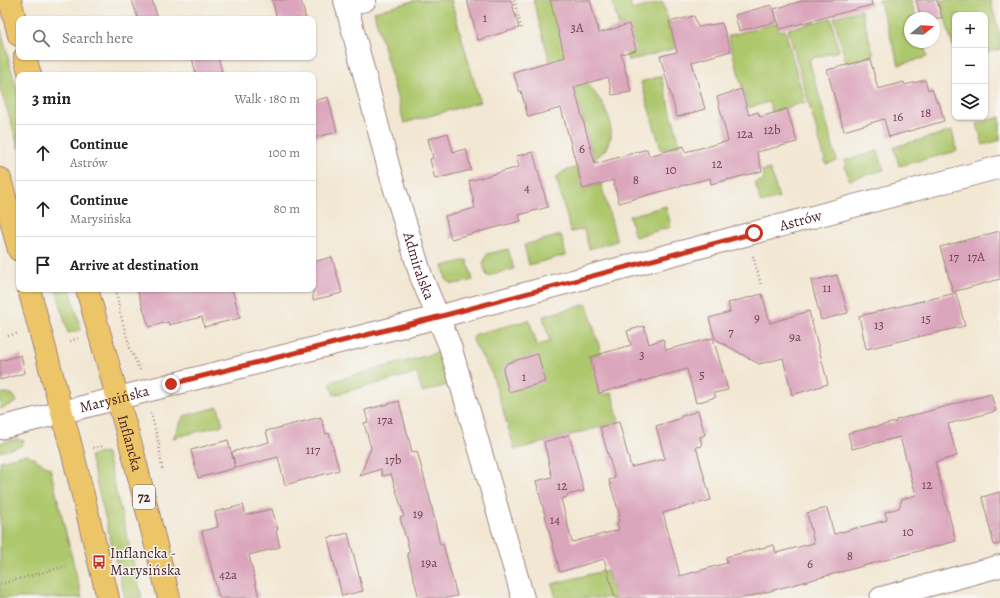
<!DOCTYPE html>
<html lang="en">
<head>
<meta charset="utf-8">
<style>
  body { margin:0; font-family:Alegreya,serif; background:#f2f2f2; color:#222 }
  .controls { position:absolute; right:12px; top:12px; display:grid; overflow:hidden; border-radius:8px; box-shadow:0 1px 3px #0004 }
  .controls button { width:36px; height:36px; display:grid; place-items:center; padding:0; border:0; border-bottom:1px solid #e0e0e0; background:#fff; color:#222; font:20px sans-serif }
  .compass { position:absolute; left:904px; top:12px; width:36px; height:36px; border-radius:50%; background:#fff; box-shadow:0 1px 3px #0004; rotate:72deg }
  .stop { position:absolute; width:12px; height:12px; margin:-9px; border:3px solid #c8321e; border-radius:50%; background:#fff }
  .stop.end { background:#c8321e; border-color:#fff; box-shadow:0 1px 4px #0008 }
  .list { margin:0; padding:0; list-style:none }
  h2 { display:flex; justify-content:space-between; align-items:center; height:52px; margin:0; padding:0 16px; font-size:17px }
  h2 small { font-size:13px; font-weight:400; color:#767676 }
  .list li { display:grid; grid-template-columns:26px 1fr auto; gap:12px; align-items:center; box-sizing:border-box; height:56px; padding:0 16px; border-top:1px solid #e0e0e0 }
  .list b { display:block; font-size:15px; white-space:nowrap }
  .list p { margin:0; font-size:13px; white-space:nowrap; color:#767676 }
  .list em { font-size:13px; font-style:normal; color:#767676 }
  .icon { flex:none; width:22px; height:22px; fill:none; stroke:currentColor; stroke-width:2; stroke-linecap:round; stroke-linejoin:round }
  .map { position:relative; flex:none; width:1000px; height:598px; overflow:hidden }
  .search { position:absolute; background:#fff; box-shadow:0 1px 3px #0004; left:16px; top:16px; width:300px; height:44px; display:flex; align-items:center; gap:10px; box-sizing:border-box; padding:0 14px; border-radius:8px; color:#767676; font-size:15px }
  .panel { position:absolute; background:#fff; box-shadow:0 1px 3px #0004; left:16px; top:72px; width:300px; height:220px; border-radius:8px }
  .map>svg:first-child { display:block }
  .green { fill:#adc76c; stroke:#7c734c }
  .building { fill:#dba6bc }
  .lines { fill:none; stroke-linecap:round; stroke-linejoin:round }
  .minor-casing { stroke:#9e837f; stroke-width:24 }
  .major-casing { stroke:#9e837f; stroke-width:24 }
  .path { stroke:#9e837f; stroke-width:2.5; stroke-dasharray:1 3; stroke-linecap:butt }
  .minor { stroke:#fff; stroke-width:22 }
  .major { stroke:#edc569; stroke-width:22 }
  .route { stroke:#c8321e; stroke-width:5 }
  .labels { text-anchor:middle; stroke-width:3; stroke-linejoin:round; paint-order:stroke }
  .number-label { font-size:13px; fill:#6e414f }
  .shield { fill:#f6f6f2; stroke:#7e6067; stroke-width:1 }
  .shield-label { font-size:14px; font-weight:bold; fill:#4a1f2b }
  .street-label { font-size:15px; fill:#4a1f2b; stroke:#f6f6f2 }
  .poi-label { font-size:15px; fill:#4a1f2b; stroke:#f6f6f2; text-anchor:start }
</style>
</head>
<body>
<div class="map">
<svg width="1000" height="598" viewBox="0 0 1000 598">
  <rect width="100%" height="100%" fill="#f6f6f2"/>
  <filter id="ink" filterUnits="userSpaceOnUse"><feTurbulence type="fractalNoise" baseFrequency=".025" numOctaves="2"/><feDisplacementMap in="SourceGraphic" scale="8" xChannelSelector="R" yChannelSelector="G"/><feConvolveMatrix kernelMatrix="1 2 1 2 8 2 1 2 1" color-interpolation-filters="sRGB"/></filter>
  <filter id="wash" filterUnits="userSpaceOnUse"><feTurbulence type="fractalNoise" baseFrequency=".012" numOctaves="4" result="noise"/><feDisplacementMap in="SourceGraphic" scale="16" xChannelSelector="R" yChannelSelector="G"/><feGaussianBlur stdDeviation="0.9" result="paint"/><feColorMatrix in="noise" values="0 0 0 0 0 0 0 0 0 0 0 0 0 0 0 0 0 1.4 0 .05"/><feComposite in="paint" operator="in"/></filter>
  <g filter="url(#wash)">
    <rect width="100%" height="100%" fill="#f2e7d3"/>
    <!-- green -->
    <path class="green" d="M417,0h34l29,102 -76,21 -30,-111z
      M533,0h17l29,75 12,13 12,16 7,17 1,16 -6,13 -11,10 -23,-83 -16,4z
      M612,0h17l3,10 31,-8 13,46 -48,13z
      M879,0h32l5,18h-6v24h13l4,15 -28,8z
      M940,0h50l10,36v13l-15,4v-38h-30v39z
      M861,10l13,46 -28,7 -12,-46z
      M831,18l8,33 -30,8 28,102 -11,3 -38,-135z
      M777,23l2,8 6,-1 20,72 -33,10 -3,-10 -21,6 -20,-72z
      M0,27l19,71v52l-8,-29 -11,-32z
      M661,76l19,69 -19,5 -20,-68z
      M1000,117v23l-17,5 -6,-21z
      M952,131l5,20 -58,15 -5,-19z
      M878,151l6,19 -35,10 -5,-19z
      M577,167l6,22 18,-5 16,57 -28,8 -5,-20 -13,3 -15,-54 6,-6z
      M770,169l9,29 -18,5 -6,-20 9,-3 -2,-9z
      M666,206l5,21 -36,10 -6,-21z
      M561,235l5,20 -37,10 -5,-20z
      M508,249l6,20 -27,7 -4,-12 4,-10z
      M467,260l6,20 -13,3 -9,1 -5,-5 -3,-13z
      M56,289h14l11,41 -13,3z
      M587,304l14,49 -11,4 10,38 12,-2 7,29 -104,28 -23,-76 -18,-31 -1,-5 3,-4 53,-14 8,25 13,-3 -7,-26z
      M439,352l9,33 -26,7 -5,-19 -83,22 -4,-13z
      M4,393c7,0 11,2 13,9l-17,7v-15z
      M218,407l5,18 -50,13 11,-22z
      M16,439l8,2 -3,5 -21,6v-9z
      M106,452l2,7 34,139h-17l-35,-142z
      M27,454l23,14 32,130h-82v-137z
      M607,570l5,17 6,11h-62l-4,-14z"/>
    <g id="blocks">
      <!-- building -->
      <path class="building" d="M132,0h20l6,19h-20z
        M272,0h29l5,19h-29z
        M467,0h44l8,28 -41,12z
        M550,0h40l9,33 30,-9 7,26 -15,4 10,38 -19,3 -4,-18 -34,10 21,77 52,-15 2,7 35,-10 1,6 43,-11 -11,-44 24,-8 8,26 9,-3 2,5 27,-8 10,33 -40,10 5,19 -51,13 -1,-6 -91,25 -6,-23 -30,9 -22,-81 -33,9 -7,-26h-2l-6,-19 52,-15z
        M806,0h65l1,5 -92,24 -6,-20z
        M916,0h21l5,18h-21z
        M771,5l5,17 -37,9 -4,-16z
        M694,16l4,11 24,-4 9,28 -39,11 13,47 -28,8 -17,-61 17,-4 -8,-30z
        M192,57h26l4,14 -14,4h-12z
        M870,59l8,30 26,-7 1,3 20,-5 3,10 4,-1 5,14 2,-1 5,19 -55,16 -5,-18 -40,12 -17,-61z
        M328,97l9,35 -24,6v-37z
        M448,133l5,19 13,-3 5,21 -36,9 -5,-20 3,-1 -5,-19z
        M533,152l15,55 -29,8 2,6 -70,18 -6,-23 30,-8 -6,-27 50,-14 -3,-11z
        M1000,231v48l-47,13 -13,-45z
        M332,257l10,36 -29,7v-38z
        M837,275l11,38 -27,7 -10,-39z
        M137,289h95l8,29 -36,9 -2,-10 -33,8 -1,-3 -19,5z
        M956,293l9,33 -99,23 -7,-33z
        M762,294l8,29 39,-12 19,73 -36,11 -9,-37 -24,6 -44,-25 -6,-21 21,-6 -2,-9z
        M644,326l5,18 14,-5 3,11 47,-12 15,52 -14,3 2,4 -20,6 -9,-34 -88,24 -9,-36 41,-12 -4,-14z
        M538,354l7,28 -36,10 -6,-22 4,-7z
        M21,355l4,18 -25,7v-19z
        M991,394l5,17 -48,13 9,32 -22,6 21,79 -212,57h-129l-11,-39 -44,13 -24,-91 16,-4 -8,-35 25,-7 15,56 -17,4v2l-6,2 11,43 47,-12 -2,-7 2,-1 -1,-6h2l-11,-36 6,-2 -15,-51 19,-5 12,45 34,-8 -9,-33 23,-7 3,-3 16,-5 7,24 -5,2 2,9 -6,1 15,53 -48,13 17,63 47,-13 -1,-6 48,-12 2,8 38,-10 -7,-30 20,-5 7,26 53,-14 -2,-8 14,-4 3,-9 14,-4 -16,-58 -48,12 -4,-16 48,-11v-2z
        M399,401l13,51 5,-1 14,52 9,42 3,-1 14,52 -10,2h-28l-12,-45 3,-1 -10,-34 4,-2 -13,-42 -9,2 -1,-7 -21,7 11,-28 -7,-25 4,-1 -3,-12z
        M321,417l5,17 3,-1 10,37 -54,15 -7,-28 -42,11 -4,-16 37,-10 -3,-11z
        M228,440l7,28 -37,10 -7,-28z
        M1000,492v52l-6,1 -12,-48z
        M243,505l3,10 26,-6 6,21 -2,1 4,16 -31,8 10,43h-40l-17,-67 16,-4 -3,-15z
        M348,533l15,58 -21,5 -14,-58z"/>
    </g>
  </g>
  <g filter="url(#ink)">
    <use href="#blocks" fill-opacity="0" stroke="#9e837f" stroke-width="1"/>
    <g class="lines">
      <defs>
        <g id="minor">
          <path id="s1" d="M345,0l44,169 32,107 29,70 73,252"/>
          <path d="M346,5l19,-5"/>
          <path id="s2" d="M0,428l438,-111 562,-150"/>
          <path d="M881,598l119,-32"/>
        </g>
        <g id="major">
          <path d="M10,0l9,35"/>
          <path d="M25,57l5,18"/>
          <path d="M0,179l19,71"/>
          <path d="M29,289l44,165 35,144"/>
          <path id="s3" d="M87,289l46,164 36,145"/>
        </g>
      </defs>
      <!-- minor casing -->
      <use href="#minor" class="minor-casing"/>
      <!-- major casing -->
      <use href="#major" class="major-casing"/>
      <!-- path -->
      <path class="path" d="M514,0l8,31
        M753,256l8,29
        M116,289l4,24 10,35 10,22
        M8,336l10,-3
        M70,341l8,-3
        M151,413l8,31 3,25
        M93,448l11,-2
        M0,584l66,-18"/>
      <!-- minor -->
      <use href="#minor" class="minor"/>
      <!-- major -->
      <use href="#major" class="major"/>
    </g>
  </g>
  <g class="lines" filter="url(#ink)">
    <!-- route -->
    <path class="route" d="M171,384l267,-67 316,-84"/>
  </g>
  <!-- icons -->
  <defs>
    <symbol id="bus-bare" viewBox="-9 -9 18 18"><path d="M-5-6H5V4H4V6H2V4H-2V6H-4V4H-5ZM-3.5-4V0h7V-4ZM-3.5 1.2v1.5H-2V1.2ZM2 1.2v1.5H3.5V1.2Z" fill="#c8321e" stroke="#f6f6f2" stroke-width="2.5" paint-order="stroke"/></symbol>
  </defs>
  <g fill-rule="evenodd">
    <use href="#bus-bare" x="89" y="552" width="20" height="20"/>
  </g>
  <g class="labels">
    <!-- number labels -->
    <g class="number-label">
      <text x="485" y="22">1</text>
      <text x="577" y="32">3A</text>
      <text x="926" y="117">18</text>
      <text x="898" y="121">16</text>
      <text x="772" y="134">12b</text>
      <text x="745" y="138">12a</text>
      <text x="582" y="153">6</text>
      <text x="717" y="168">12</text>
      <text x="671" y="174">10</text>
      <text x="636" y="184">8</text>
      <text x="527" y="192">4</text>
      <text x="954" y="261">17</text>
      <text x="976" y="261">17A</text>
      <text x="827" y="292">11</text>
      <text x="757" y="322">9</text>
      <text x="926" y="323">15</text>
      <text x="879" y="329">13</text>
      <text x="731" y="336">7</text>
      <text x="795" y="341">9a</text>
      <text x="642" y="359">3</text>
      <text x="702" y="379">5</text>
      <text x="524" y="381">1</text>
      <text x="385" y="424">17a</text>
      <text x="313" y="454">117</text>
      <text x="393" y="464">17b</text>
      <text x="927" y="489">12</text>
      <text x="562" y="490">12</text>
      <text x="418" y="518">19</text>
      <text x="555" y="524">14</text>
      <text x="908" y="536">10</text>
      <text x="850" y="560">8</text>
      <text x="429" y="567">19a</text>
      <text x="810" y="568">6</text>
      <text x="228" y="579">42a</text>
    </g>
    <!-- shield labels -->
    <rect class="shield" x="133" y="485" width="22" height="24" rx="3"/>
    <g class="shield-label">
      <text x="144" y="502">72</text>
    </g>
    <!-- street labels -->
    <g class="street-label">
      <text dy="5" stroke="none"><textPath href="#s2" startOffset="827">Astrów</textPath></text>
      <text dy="5" stroke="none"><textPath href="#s1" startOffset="276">Admiralska</textPath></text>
      <text dy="5" stroke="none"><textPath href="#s2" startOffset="118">Marysińska</textPath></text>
      <text dy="5" stroke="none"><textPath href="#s3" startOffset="160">Inflancka</textPath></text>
    </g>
    <!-- poi labels -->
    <g class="poi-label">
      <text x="110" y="558">Inflancka -<tspan x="110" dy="17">Marysińska</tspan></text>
    </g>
  </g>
</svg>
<div class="controls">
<button>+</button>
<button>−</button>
<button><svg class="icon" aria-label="layers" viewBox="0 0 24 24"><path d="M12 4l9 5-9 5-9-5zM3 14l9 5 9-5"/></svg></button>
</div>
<svg class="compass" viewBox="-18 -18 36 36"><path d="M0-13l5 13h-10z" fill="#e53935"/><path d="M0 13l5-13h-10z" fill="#767676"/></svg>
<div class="stop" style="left:754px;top:233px"></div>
<div class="stop end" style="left:171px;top:384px"></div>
<div class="search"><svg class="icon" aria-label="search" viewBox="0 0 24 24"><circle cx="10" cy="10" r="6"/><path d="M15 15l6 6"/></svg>Search here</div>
<section class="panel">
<h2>3 min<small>Walk · 180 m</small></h2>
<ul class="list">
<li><svg class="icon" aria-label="ahead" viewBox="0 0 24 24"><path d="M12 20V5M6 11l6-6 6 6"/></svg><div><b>Continue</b><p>Astrów</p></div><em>100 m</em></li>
<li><svg class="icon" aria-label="ahead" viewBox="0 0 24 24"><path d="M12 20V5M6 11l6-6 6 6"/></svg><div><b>Continue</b><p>Marysińska</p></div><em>80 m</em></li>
<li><svg class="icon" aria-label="arrive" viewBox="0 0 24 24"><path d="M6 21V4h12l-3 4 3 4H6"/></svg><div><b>Arrive at destination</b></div></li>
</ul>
</section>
</div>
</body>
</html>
